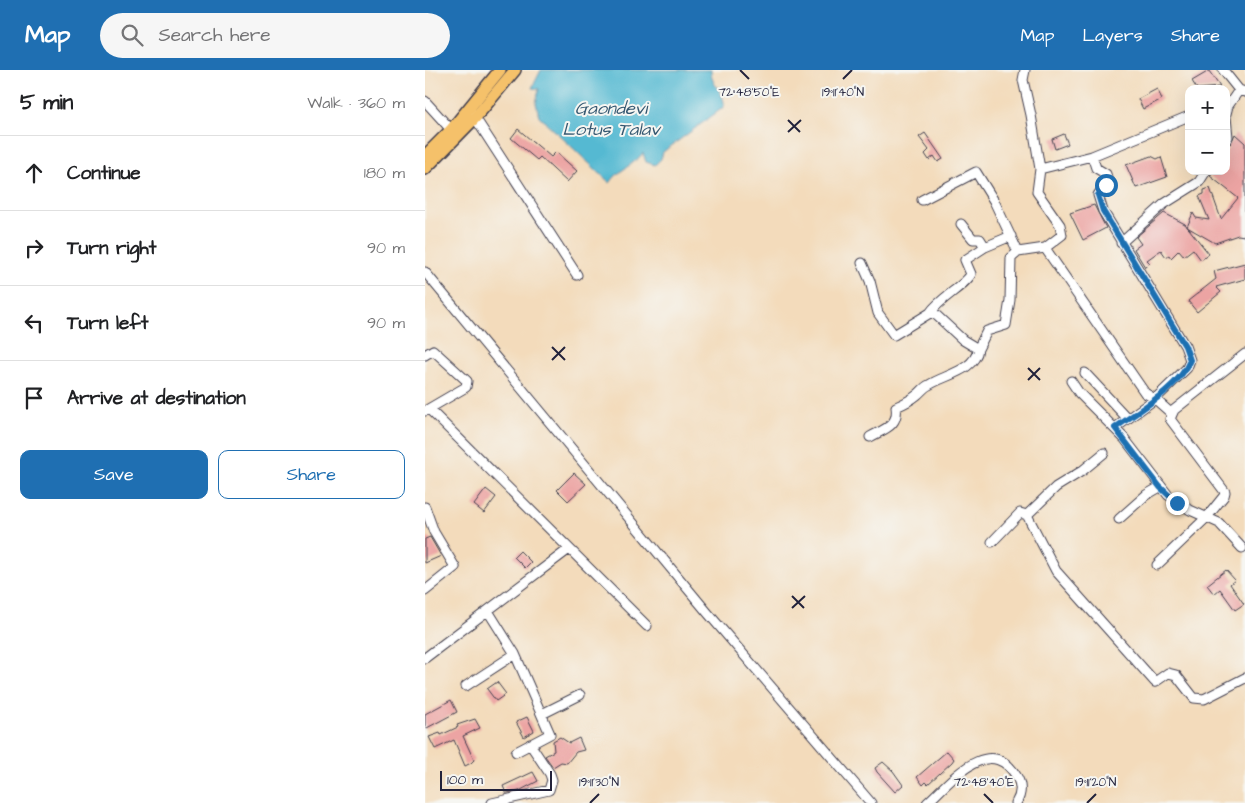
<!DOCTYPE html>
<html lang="en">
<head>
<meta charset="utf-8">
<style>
  body { margin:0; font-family:"Architects Daughter",sans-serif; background:#f6f6f6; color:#202124 }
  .controls { position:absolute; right:15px; top:15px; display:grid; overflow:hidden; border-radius:10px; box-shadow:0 5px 20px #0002 }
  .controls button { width:45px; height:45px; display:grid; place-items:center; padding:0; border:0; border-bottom:1px solid #e0e0e0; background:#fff; color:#202124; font:25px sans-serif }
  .scale { position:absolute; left:15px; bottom:12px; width:112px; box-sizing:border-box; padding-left:5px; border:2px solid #22223b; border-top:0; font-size:14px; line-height:18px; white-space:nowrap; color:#22223b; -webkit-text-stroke:4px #f6f6f2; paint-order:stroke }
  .stop { position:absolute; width:15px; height:15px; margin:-11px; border:4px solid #1f6fb2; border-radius:50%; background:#fff }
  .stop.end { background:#1f6fb2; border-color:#fff; box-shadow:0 1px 5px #0008 }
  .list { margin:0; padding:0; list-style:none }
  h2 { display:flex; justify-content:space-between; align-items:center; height:65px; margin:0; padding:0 20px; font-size:21px }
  h2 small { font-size:16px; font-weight:400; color:#757577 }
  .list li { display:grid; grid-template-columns:32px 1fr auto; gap:15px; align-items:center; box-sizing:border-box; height:75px; padding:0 20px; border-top:1px solid #e0e0e0 }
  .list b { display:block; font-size:19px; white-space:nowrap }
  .list em { font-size:16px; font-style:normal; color:#757577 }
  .actions { display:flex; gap:10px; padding:15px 20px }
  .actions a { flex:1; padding:11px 0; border:1px solid #1f6fb2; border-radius:10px; text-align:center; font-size:18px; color:#1f6fb2 }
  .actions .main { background:#1f6fb2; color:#fff }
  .icon { flex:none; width:28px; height:28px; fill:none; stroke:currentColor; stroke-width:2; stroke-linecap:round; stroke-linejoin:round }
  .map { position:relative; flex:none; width:820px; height:733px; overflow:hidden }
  header { display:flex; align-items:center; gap:30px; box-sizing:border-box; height:70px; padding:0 25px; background:#1f6fb2; color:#fff }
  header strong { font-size:24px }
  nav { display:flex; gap:28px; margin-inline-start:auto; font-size:18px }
  .search { width:350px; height:45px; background:#f6f6f6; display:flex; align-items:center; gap:12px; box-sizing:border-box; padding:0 18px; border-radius:28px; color:#757577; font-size:19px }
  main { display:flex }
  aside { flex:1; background:#fff }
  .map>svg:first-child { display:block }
  .water { fill:#54b9d2; stroke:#3b6e86 }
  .building { fill:#eca4a3 }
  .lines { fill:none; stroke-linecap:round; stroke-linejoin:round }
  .minor-casing { stroke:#413e4e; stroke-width:11 }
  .major-casing { stroke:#413e4e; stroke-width:14 }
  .minor { stroke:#fff; stroke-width:9 }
  .major { stroke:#f5c16b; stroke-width:11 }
  .route { stroke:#1f6fb2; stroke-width:6 }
  .ticks { fill:none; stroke:#22223b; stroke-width:2 }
  .labels { text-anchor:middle; stroke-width:4; stroke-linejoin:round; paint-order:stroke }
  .water-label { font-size:18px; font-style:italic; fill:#345770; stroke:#f6f6f2 }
  .ticks-label { font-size:12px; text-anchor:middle; fill:#22223b; stroke:#f6f6f2; stroke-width:4; stroke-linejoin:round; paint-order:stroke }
</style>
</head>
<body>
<header>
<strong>Map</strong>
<div class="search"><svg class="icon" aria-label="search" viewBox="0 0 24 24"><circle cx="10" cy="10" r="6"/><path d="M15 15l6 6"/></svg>Search here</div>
<nav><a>Map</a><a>Layers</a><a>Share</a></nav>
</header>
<main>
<aside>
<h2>5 min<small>Walk · 360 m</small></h2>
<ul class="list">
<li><svg class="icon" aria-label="ahead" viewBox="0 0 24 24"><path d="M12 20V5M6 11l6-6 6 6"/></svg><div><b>Continue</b></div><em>180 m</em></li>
<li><svg class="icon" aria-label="right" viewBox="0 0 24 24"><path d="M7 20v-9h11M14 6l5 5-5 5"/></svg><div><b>Turn right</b></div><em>90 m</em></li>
<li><svg class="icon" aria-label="left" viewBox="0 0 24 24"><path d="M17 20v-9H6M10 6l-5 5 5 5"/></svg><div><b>Turn left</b></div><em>90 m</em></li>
<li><svg class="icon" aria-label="arrive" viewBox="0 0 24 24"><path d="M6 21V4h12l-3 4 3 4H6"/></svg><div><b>Arrive at destination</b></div></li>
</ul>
<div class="actions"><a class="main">Save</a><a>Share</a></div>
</aside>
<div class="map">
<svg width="820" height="733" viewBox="0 0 820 733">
  <rect width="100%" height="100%" fill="#f6f6f2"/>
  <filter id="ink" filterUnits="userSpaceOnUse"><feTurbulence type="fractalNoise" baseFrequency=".02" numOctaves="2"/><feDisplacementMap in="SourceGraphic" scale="10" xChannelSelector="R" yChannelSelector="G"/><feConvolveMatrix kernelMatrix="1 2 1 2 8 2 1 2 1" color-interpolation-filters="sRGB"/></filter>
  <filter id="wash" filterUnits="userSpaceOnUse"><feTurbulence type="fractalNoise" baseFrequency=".0096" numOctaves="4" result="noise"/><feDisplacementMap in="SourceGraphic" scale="20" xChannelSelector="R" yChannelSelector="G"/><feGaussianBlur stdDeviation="1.12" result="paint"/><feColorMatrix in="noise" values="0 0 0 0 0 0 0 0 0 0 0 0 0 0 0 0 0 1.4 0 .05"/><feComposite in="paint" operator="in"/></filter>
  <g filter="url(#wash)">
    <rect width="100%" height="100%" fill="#f3dbbb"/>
    <!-- water -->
    <path class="water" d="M116,0h170c-1,15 15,23 13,37l-61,45 -2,7 -6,6 -9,-3 -3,-9c-10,13 -24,16 -33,30l-71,-67 -3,-13 3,-14 -7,-1z"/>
    <g id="blocks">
      <!-- building -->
      <path class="building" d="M784,1l11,16 -23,2 -5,-8z
        M732,19l5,10 -19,10 -5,-10z
        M93,59l33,28 5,-5 21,19 -10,11 -27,-25 -3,3 -26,-22z
        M500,63l18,26 -5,3 -4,-6 -5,4 -4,-6 4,-4 -10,-13z
        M639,64l4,10 -13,5 -3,-10z
        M810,64l10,9v87l-1,6 -6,-1 -23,8 -28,-16 6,-14 3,5 13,2 -10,-24 5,-2v-4l6,-2 11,31 17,-21 -28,-22 3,-5h13v-20l3,-3 -3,-2 5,-3z
        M726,86l6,3 4,-2 6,20 -31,11 -10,-23z
        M669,135l12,23 -23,12 -13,-27z
        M739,143l21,11 24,30 -8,6 -8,-11 -9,7 -5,-6 -8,8 -2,-3 -3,2 -5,-7 -14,10 3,3 -5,4 -11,-18 7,-5 -5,-7z
        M820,193v16l-29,8 5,5 -24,20 -9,-11 28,-22 -2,-8z
        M149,403l12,11 -18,17 -11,-11z
        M61,419l10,8 -12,16 -10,-8z
        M5,467l11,19 -16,7v-24z
        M95,481l11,11 -6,6 -11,-11z
        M801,500l9,10 -5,4 14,20 -9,6 -15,-21 -6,5 -7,-9z
        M72,612l9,12 -10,7 -9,-12z
        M26,630l6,12 -32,17v-15z
        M102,647l7,14 -10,6 -8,-15z
        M50,649l5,9 -17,8 11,24 -3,3 -6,3 -11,-26 -19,9 -6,-12 11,-4 1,2 17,-8 -1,-2z
        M135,667l9,6 10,-5 5,12 -8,2 -9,11 -6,-1 -8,5 -8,-11 9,-5 -1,-10z
        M522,681l7,8 -2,3 -24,22 -2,-2 -3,3 -6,-8z
        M458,692l10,9 10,14 -8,7 -18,-20 -2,-4z
        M108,702l5,9 -19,10 -13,2 -3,-7z"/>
    </g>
  </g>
  <g filter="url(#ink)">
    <use href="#blocks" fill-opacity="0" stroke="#413e4e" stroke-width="1"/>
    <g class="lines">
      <defs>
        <path id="minor" d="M600,0l-2,10 8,35 9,54
          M798,0l16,20 6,2
          M0,31l30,33
          M47,43l105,162
          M801,44l2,-8 11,-16
          M801,47l2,20 -2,3
          M667,86l4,12 10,6 2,7 -10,14 5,16 82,135 5,14 -3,8 -32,31 17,15
          M497,130l54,-28 18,29 24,51
          M536,154l12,15h7l5,8 26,-11
          M696,173l43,-39 35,-22 7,-11
          M620,178l100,145 10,6 -40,29
          M437,193l8,18 8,32 16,22 36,-22 5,1 28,26 15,9c-3,22 -34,26 -49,36 -5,2 -8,7 -12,10 -6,5 -14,9 -21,12 3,19 -12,22 -26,30
          M0,202l282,340 164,191
          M505,243c10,-15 36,-28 41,-39l-6,-14 20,-13
          M553,279l9,-18 19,-6 4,-25 1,-42 7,-6 27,-4 17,-13 -2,-10 -23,-33 3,-23 52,-13 97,-40
          M0,285l8,-5 34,31 -1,6 -41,24
          M660,303l43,46
          M646,311l8,12 45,45 44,57 22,15 29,13 23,25
          M4,339l218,217
          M0,437l9,25 21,35 -30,24
          M602,445l29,-28 26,-16 22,-18
          M694,449l27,-24 14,-8
          M567,472l28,-29 7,2 29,56 99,111 13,-9 8,2 18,23 10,1 41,-21
          M732,495l50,-48 17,-21 1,-4 -55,-73 4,-9 71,-56
          M63,541l27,43 35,80 -34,18
          M0,588l144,-109
          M41,616l49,-32
          M117,644l38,-19
          M67,733l57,-13 3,-10 -2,-6 -20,-30
          M502,733c24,-22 63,-71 90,-26 5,9 4,18 -1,26"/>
        <path id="major" d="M0,86l26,-26 49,-60
          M0,99l50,-51 40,-48"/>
      </defs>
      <!-- minor casing -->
      <use href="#minor" class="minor-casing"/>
      <!-- major casing -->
      <use href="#major" class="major-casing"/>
      <!-- minor -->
      <use href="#minor" class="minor"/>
      <!-- major -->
      <use href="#major" class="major"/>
    </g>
  </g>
  <g class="lines" filter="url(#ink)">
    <!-- route -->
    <path class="route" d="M681,115l-8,10 5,16 82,135 5,14c-10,27 -52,51 -75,68l45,59 17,16"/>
  </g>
  <!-- ticks -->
  <path class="ticks" d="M315,0l9,9M418,9l9,-9M363,50l12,12M363,62l13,-12M127,277l13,13M127,290l13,-13M603,298l12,12M603,310l12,-12M367,526l12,12M367,538l13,-12M559,724l9,9M165,733l9,-9M662,733l9,-9"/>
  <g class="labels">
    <!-- water labels -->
    <g class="water-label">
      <text x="186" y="44">Gaondevi<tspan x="186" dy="21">Lotus Talav</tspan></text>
    </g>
  </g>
  <g class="ticks-label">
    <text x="418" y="26">19°11'40"N</text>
    <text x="324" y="26">72°48'50"E</text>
    <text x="559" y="716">72°48'40"E</text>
    <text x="174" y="716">19°11'30"N</text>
    <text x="671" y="716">19°11'20"N</text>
  </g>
</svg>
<div class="controls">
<button>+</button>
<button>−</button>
</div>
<div class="scale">100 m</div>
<div class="stop" style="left:681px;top:115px"></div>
<div class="stop end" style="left:752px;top:433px"></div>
</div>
</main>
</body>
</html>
